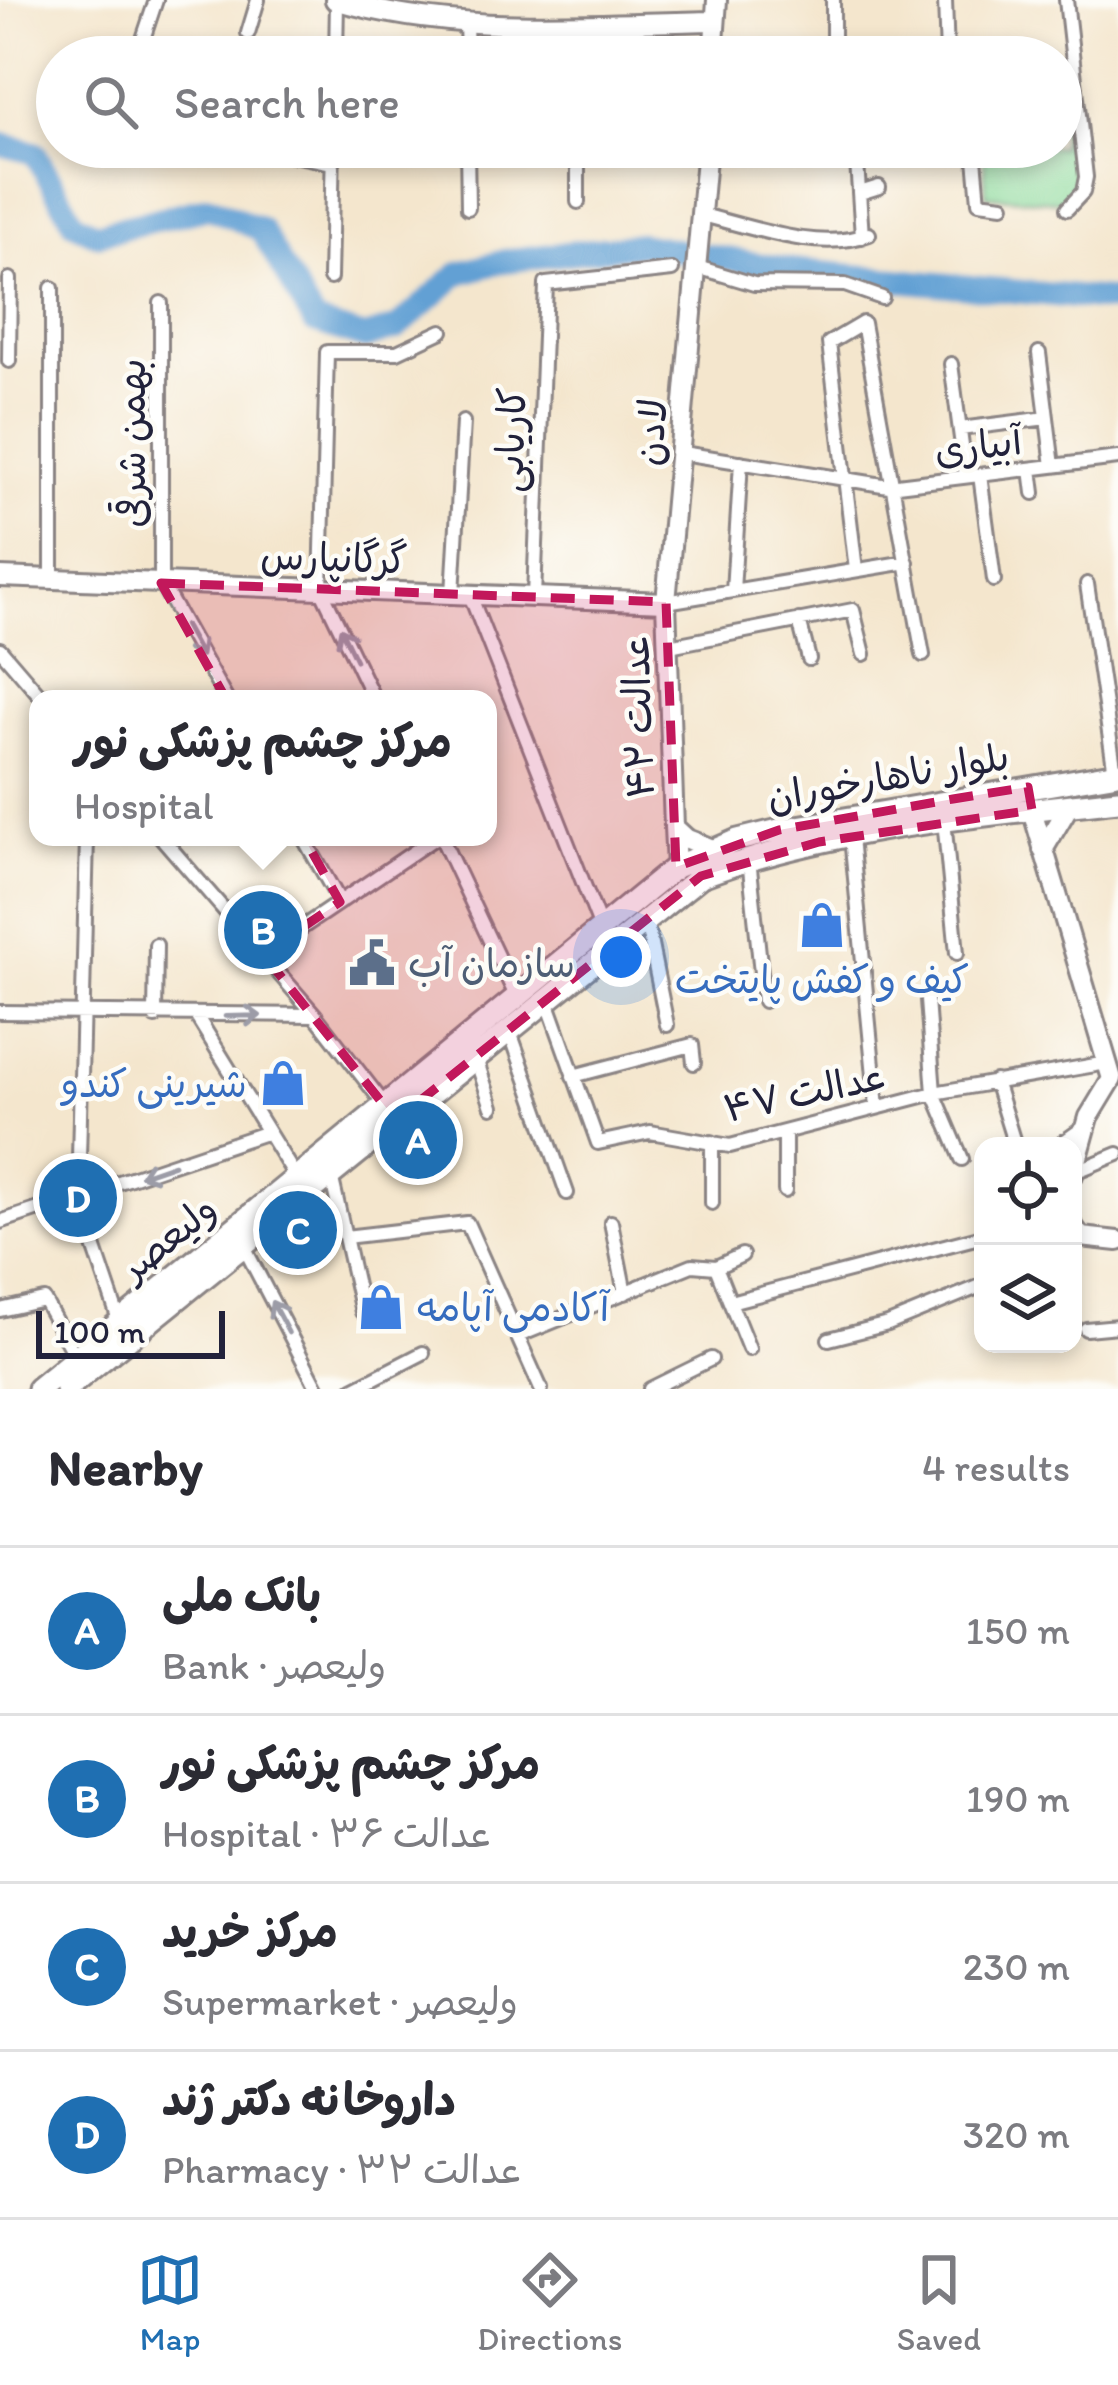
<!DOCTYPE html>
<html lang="en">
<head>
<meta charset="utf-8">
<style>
  body { margin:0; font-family:Itim,"Playpen Sans Arabic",sans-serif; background:#f7f7f7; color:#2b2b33 }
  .controls { position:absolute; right:36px; bottom:36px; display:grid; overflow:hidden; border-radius:24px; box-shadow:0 6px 18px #0003 }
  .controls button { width:108px; height:108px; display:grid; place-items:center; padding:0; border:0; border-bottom:3px solid #e1e1e2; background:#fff; color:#2b2b33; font:60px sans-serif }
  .scale { position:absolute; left:36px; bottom:30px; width:189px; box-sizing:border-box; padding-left:12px; border:6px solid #22223b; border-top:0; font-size:33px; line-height:42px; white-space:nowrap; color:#22223b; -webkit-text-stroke:9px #fdfcf7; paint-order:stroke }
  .you { position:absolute; left:621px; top:957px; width:42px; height:42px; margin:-30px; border:9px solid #fff; border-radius:50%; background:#1a73e8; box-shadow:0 0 0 18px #1a73e833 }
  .badge { display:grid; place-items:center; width:78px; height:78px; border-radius:50%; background:#1f6fb2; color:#fff; font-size:39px; font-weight:700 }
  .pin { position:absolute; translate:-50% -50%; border:6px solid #fff; box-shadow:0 3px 12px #0006 }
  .popup { position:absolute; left:29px; top:690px; width:468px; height:156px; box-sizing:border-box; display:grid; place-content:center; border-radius:24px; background:#fff; filter:drop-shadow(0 3px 9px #0005); font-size:39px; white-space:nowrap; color:#7c7c81 }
  .popup b { font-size:45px; color:#2b2b33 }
  .popup::after { content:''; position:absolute; left:50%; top:100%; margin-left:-24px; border:24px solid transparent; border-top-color:#fff }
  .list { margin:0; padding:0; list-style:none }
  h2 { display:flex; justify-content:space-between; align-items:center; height:156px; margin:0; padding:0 48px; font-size:51px }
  h2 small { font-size:39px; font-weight:400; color:#7c7c81 }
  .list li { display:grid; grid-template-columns:78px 1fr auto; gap:36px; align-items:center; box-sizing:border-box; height:168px; padding:0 48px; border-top:3px solid #e1e1e2 }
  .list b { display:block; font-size:45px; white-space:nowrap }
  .list p { margin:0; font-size:39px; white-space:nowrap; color:#7c7c81 }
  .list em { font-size:39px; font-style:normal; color:#7c7c81 }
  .icon { flex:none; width:66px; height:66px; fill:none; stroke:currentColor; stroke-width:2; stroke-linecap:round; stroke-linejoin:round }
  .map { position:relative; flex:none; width:1118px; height:1389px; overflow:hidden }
  .search { position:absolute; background:#fff; box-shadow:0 6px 18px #0003; left:36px; right:36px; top:36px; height:132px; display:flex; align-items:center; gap:30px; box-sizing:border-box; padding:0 42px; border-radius:66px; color:#7c7c81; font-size:45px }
  .sheet { height:828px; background:#fff }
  nav { display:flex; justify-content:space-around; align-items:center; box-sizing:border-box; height:168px; border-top:3px solid #e1e1e2; background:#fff; font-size:33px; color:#7c7c81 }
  nav a { display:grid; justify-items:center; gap:6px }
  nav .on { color:#1f6fb2 }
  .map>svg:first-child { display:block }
  .green { fill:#87d898; stroke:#547d6a; stroke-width:3 }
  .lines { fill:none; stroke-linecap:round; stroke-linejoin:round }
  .river { stroke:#62a0d4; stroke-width:24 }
  .street-casing { stroke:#8b8484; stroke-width:18 }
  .secondary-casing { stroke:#8b8484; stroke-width:24 }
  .primary-casing { stroke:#8b8484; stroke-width:27 }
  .street { stroke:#fff; stroke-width:12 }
  .secondary { stroke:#fff; stroke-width:18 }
  .primary { stroke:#fff; stroke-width:21 }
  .oneway { stroke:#9c9ca7 }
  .marked { fill:#c2185b; fill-opacity:0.2; stroke:#c2185b; stroke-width:9; stroke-dasharray:24 15; stroke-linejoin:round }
  .labels { text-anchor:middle; stroke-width:9; stroke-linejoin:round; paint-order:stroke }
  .street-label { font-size:39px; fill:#22223b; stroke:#fdfcf7 }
  .service-label { font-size:39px; fill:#4e5e75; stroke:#fdfcf7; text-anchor:start }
  .shop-label { font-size:39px; fill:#366cbe; stroke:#fdfcf7 }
</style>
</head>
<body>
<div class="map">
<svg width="1118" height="1389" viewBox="0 0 1118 1389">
  <rect width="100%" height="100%" fill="#fdfcf7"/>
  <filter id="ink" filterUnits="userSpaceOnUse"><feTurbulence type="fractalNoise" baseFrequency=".00833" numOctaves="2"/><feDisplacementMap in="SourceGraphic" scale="24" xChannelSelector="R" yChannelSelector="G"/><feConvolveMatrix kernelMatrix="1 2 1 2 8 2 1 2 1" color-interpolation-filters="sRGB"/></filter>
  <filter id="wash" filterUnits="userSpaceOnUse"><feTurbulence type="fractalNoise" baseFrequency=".004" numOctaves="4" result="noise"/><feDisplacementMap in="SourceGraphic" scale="48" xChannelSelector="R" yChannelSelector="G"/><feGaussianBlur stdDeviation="2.7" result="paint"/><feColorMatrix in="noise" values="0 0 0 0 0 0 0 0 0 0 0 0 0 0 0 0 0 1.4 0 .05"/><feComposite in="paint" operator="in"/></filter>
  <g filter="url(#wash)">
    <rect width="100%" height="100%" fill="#f4e6cd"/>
    <!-- green -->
    <path class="green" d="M1061,110h10l5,72 -11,20 -79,-6 -3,-49h78z"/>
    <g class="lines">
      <!-- river -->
      <path class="river" d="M0,144l35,9 39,69 22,12 113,-27 52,23 53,92 51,16 32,-10 62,-55 46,-12 135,-17 152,26 326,31"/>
    </g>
  </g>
  <g filter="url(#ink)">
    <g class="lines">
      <defs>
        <path id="street" d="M833,0v57
          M945,0l2,57
          M1066,0l20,177 -3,15 -16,17
          M466,22l1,35
          M248,33l10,-33
          M137,57l19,-57
          M336,57l1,-56
          M578,57v-34
          M251,147l82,16
          M467,147l1,61
          M856,147l6,90
          M974,147l5,55 24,3
          M102,159l4,-12
          M860,193l19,-6
          M578,202v-55
          M702,215c50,12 118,38 167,19
          M697,267l57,17 91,1 37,13
          M330,278l3,-131
          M52,288v291
          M161,303v280l65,116
          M1039,353l14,113
          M9,361l1,-82
          M951,364l15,112
          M960,429l87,-11
          M682,453l207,33 229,-28
          M1031,469l3,24
          M980,475l14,105
          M856,570l-27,-227 34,-20 60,332
          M1087,584l28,189
          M733,591l8,-129
          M453,594l10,-172
          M470,595l131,333
          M534,597l12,-313 126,-14
          M666,602l241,-40
          M799,620l10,39
          M669,646l184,-36 11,44
          M0,649l43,50
          M374,699l-53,-110 6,-237h70l45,-21
          M944,820l13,133
          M87,837l-9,361 42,125
          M161,837l154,178 72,93
          M303,837l37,65
          M441,837l75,159
          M851,837l26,270
          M749,859l15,142
          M646,920l21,105
          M263,954l173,-117
          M546,998l52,145 52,-11 80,14 204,-53 173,-30
          M927,1000l7,93 28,66
          M0,1012l315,3
          M155,1017l1,-72
          M197,1017l100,162
          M509,1029l58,164
          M475,1056l17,51
          M573,1076l119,-31 2,18
          M995,1081l20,65
          M712,1142v61
          M1058,1146l28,-20
          M1082,1169l36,-15
          M331,1175l31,137
          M785,1191v-57
          M0,1222l268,-90
          M611,1222l14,71
          M345,1237l122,-14 74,166
          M243,1245l75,144
          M716,1267l14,35
          M716,1267l26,-12
          M0,1310l44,-10 32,58
          M1086,1329l32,-3
          M518,1336l174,-71 24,2
          M829,1339l59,-15 95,-39
          M749,1349l-19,-47 253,-66
          M353,1389l70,-36
          M650,1389l61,-30"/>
        <path id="secondary" d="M335,0c122,36 253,23 380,21
          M713,57l4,-57
          M0,577l666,25
          M1032,810l80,269 -23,38 -16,58
          M674,827l-8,-225 41,-455
          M1043,850l26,-44
          M676,867l-2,-40 13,12 28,11
          M1073,1226l8,11 37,4"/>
        <path id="primary" d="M38,1389l638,-522 62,-27 41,-10 339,-57
          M66,1389l635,-513c132,-49 277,-60 417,-76"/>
      </defs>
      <!-- street casing -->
      <use href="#street" class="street-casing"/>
      <!-- secondary casing -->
      <use href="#secondary" class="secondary-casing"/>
      <!-- primary casing -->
      <use href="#primary" class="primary-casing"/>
      <!-- street -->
      <use href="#street" class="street"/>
      <!-- secondary -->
      <use href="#secondary" class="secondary"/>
      <!-- primary -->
      <use href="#primary" class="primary"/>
    </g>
    <!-- one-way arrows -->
    <defs><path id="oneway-shaft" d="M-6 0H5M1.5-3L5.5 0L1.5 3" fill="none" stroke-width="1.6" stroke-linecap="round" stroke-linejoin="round" transform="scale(3)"/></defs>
    <g class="oneway">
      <use href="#oneway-shaft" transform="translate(193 641) rotate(61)"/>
      <use href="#oneway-shaft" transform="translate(348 644) rotate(-116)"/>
      <use href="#oneway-shaft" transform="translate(243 1016) rotate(-1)"/>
      <use href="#oneway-shaft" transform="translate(157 1170) rotate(161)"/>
      <use href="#oneway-shaft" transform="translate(280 1317) rotate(-118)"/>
    </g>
  </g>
  <!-- marked area -->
  <path class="marked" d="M161,583l505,19 10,265 103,-37 174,-31 75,-12 4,23 -213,32 -118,34 -305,244 -133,-166 77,-52z"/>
  <!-- icons -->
  <defs>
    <symbol id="shop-bare" viewBox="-9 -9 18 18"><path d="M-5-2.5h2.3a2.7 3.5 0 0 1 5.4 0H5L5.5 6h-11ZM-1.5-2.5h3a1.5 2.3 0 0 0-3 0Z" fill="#3f7fe0" stroke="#fdfcf7" stroke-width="2.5" paint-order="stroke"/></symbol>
    <symbol id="civic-bare" viewBox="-9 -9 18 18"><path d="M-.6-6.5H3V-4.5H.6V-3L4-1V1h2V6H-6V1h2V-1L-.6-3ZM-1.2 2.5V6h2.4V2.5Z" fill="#5c6f8a" stroke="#fdfcf7" stroke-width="2.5" paint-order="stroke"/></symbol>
  </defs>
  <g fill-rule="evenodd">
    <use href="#shop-bare" x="789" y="892" width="66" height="66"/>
    <use href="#civic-bare" x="339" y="930" width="66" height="66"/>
    <use href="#shop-bare" x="250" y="1050" width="66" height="66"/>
    <use href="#shop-bare" x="348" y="1274" width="66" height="66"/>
  </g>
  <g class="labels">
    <!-- street labels -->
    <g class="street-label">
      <text transform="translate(650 432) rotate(-85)" y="14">لادن</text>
      <text transform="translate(510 440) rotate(-88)" y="14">کاریابی</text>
      <text transform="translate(131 443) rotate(-90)" y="14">بهمن شرقی</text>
      <text transform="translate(978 445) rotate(-7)" y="14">آبیاری</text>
      <text transform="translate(334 557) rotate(2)" y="14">گرگانپارس</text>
      <text transform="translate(637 716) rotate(-92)" y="14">عدالت ۴۲</text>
      <text transform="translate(888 776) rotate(-10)" y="14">بلوار ناهارخوران</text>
      <text transform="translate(805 1091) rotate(-12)" y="14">عدالت ۴۷</text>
      <text transform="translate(168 1237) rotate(-39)" y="14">ولیعصر</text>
    </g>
    <!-- service labels -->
    <g class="service-label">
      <text x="408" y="977">سازمان آب</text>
    </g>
    <!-- shop labels -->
    <g class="shop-label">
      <text x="822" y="993">کیف و کفش پایتخت</text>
      <text x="247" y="1097" text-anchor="end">شیرینی کندو</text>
      <text x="417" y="1321" text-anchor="start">آکادمی آپامه</text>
    </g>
  </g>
</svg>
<div class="controls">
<button><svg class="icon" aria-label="locate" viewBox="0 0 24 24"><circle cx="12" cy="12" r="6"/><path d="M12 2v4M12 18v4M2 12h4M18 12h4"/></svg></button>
<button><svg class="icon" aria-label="layers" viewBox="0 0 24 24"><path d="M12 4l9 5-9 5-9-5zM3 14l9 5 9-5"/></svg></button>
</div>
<div class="scale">100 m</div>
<div class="you"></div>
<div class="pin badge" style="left:418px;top:1140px">A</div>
<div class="pin badge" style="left:263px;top:930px">B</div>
<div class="popup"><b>مرکز چشم پزشکی نور</b>Hospital</div>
<div class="pin badge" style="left:298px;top:1230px">C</div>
<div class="pin badge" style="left:78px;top:1198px">D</div>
<div class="search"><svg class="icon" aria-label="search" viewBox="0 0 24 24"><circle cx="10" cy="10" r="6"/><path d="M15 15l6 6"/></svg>Search here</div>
</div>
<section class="sheet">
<h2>Nearby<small>4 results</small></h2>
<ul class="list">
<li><span class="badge">A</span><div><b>بانک ملی</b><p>Bank · ولیعصر</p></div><em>150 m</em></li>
<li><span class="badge">B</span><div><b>مرکز چشم پزشکی نور</b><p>Hospital · عدالت ۳۶</p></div><em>190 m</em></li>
<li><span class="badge">C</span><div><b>مرکز خرید</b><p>Supermarket · ولیعصر</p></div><em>230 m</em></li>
<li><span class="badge">D</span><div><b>داروخانه دکتر ژند</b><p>Pharmacy · عدالت ۳۲</p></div><em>320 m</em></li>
</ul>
</section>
<nav>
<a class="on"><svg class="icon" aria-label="map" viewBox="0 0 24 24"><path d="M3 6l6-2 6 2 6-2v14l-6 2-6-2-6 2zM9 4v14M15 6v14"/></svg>Map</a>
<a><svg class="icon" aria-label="directions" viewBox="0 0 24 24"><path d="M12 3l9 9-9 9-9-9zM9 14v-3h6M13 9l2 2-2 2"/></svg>Directions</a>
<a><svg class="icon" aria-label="saved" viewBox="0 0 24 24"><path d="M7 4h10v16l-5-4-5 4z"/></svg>Saved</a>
</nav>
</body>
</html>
